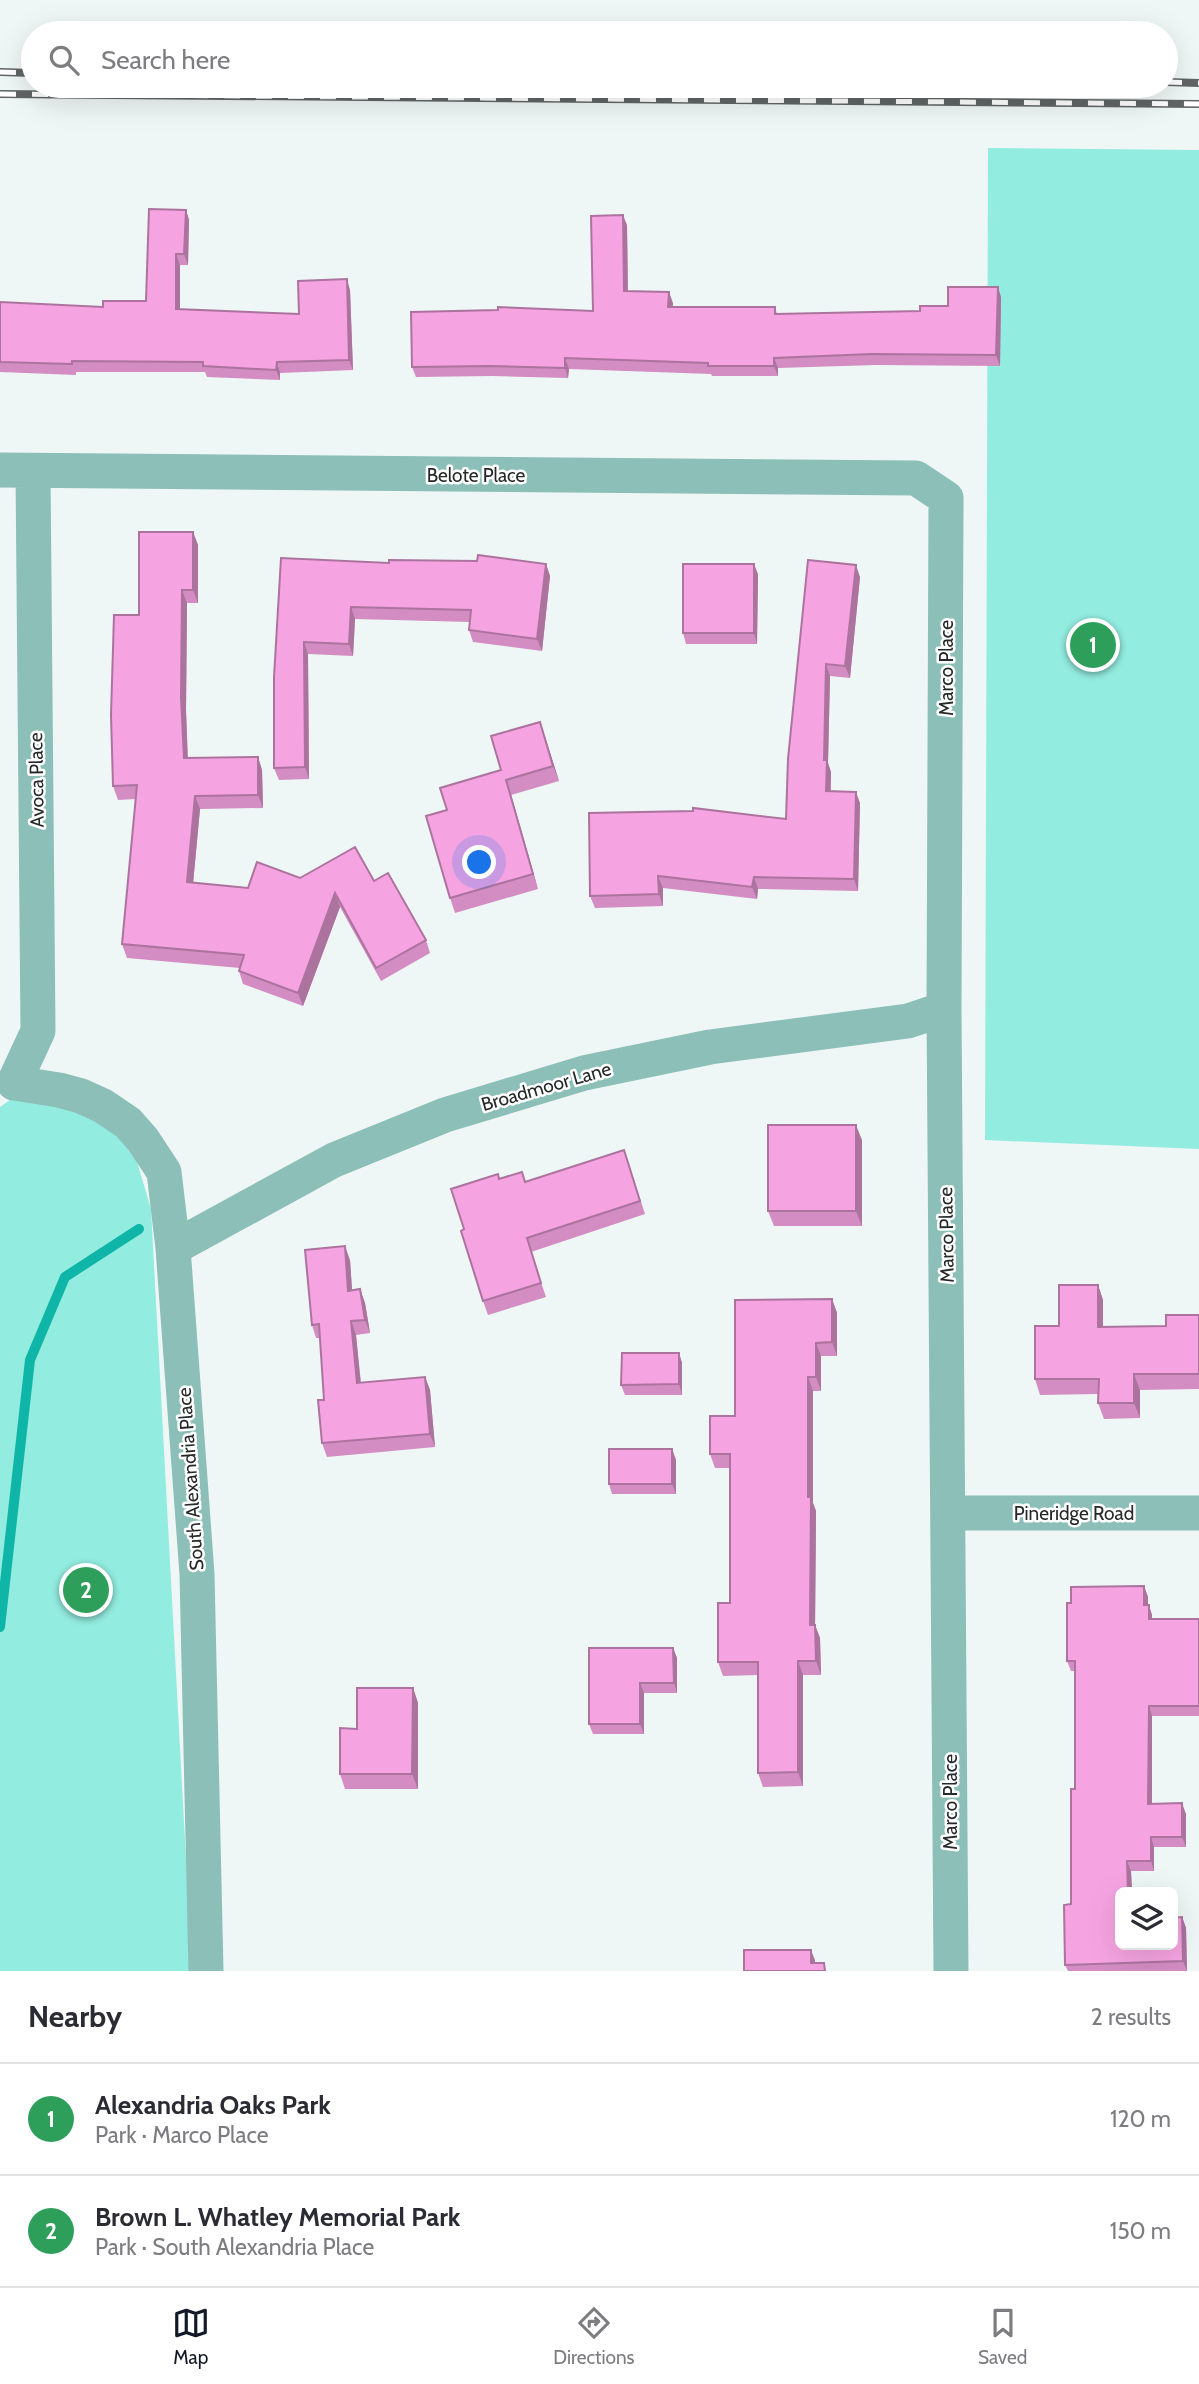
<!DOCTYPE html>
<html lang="en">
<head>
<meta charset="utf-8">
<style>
  body { margin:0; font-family:Cabin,sans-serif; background:#f2f2f3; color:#2b2b33 }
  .controls { position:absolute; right:21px; bottom:21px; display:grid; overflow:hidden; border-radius:10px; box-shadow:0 7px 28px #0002 }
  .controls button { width:63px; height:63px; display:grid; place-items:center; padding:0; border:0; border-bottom:2px solid #e1e1e2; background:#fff; color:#2b2b33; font:35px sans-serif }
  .you { position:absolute; left:480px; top:863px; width:24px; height:24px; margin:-18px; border:5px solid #fff; border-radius:50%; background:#1a73e8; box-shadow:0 0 0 10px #1a73e833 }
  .badge { display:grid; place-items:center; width:46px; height:46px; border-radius:50%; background:#111827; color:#fff; font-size:23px; font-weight:700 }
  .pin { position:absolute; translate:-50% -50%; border:4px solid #fff; box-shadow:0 2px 7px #0006 }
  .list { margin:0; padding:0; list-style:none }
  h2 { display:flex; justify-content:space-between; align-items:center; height:91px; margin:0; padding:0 28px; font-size:30px }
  h2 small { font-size:23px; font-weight:400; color:#7c7c81 }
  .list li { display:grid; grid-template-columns:46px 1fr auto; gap:21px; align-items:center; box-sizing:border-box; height:112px; padding:0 28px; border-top:2px solid #e1e1e2 }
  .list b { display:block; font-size:26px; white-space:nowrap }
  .list p { margin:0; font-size:23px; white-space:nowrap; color:#7c7c81 }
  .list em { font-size:23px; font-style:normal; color:#7c7c81 }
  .icon { flex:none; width:38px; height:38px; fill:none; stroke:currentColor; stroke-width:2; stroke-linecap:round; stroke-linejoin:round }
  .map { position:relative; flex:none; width:1199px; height:1971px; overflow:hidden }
  .search { position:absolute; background:#fff; box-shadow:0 7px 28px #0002; left:21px; right:21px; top:21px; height:77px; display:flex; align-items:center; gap:18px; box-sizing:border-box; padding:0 24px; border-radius:38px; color:#7c7c81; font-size:26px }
  .sheet { height:315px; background:#fff }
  nav { display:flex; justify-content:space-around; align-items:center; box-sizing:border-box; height:98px; border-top:2px solid #e1e1e2; background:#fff; font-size:19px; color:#7c7c81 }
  nav a { display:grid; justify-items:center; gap:4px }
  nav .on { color:#111827 }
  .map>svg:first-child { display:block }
  .green { fill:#92ecdf }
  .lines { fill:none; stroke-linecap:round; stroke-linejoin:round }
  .stream { stroke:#0fb6a7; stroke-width:10 }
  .street { stroke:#8cbfb7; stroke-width:35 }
  .rail-casing { stroke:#616565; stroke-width:8 }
  .rail { stroke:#fff; stroke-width:5; stroke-dasharray:16; stroke-linecap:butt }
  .wall { fill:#d38dc2 }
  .shaded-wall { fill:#ac739e }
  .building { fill:#f5a4e1; stroke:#ac739e; stroke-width:2 }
  .labels { text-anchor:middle; stroke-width:5; stroke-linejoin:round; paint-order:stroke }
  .street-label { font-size:19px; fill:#262929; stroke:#fff }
</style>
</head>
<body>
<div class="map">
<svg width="1199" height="1971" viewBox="0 0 1199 1971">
  <rect width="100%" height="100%" fill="#eff7f6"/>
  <!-- green -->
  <path class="green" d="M988,148l211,2v999l-214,-9z
    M17,1095l81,21 37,39 16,54 41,762h-192v-864z"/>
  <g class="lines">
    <!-- stream -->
    <path class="stream" d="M0,1627l30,-267 35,-83 74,-48"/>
    <!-- street -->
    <path class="street" d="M0,470l916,8 30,20 -2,511 7,962
      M14,1083l45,7 22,6 22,10 25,17 15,17 21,32 9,76 24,326 9,397
      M14,1083l24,-52 -5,-560
      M173,1248l161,-88 111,-45 139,-42 126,-26 198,-26 36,-12
      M949,1513h250"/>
    <defs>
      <path id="rail" d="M0,72l33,1
        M1166,82l33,1
        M0,94l1199,10"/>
    </defs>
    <!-- rail casing -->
    <use href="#rail" class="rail-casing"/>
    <!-- rail -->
    <use href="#rail" class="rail"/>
  </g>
  <!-- wall -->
  <path class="wall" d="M186,210l3,10 -1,45h-8v44l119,5 51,-24 3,80 -73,3v7l-73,-3 -2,-5h-129v3l-76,-3v-70l103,5 43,-6z
    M627,225l1,66 45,12 -1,4h103l2,7 143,-3 81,-14 -1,69 -124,-1 -98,3v8h-66l-1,-2 -142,-5 -1,9 -76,-2 -76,1 -4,-10 181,-56z
    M193,532l5,13v58h-11l-1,107 2,48 70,-1 4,13 1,38 -63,1 -7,74 55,5 52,-10 74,3 52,59 4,13 -49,28 -41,-74 -37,99 -60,-22 -4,-13 1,-3 -113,-10 -5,-14 14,-145 -18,1 -5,-14 26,-171z
    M281,558l108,5 157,1 4,12 -8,75 -69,-9 -4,-12 1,-8 -115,-3 -2,37 -45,-2 1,125 -30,1 -5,-12z
    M758,574l-1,70h-71l-3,-11z
    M860,577l-10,101 -20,-2 -2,87 3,9v19l29,12 -2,88 -100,-2 -1,10 -94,-11v18l-68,2 -5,-12 196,-77 2,-60z
    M545,737l14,44 -48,14 27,94 -83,24 -5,-15 -3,-88z
    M862,1140v86h-88l-6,-15z
    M629,1164l16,50 -114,38 15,45 -58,18 -5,-14 -19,-72 34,-55 2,5 26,3z
    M350,1260l2,30 8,-1 5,14 5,30 -14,2 5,48 64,-6 5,13 5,57 -108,10 -5,-14 2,-43 -4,-62h-4l-4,-13z
    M1098,1285l5,15v27l63,-1 33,-11v74l-59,1v28l-36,1 -6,-16v-9l-58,1 -5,-16 24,-53z
    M832,1299l5,14v43h-16v35h-8v112l3,8 -1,114 5,13 1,37h-18v111l-40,1 -5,-14v-98l-35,1 -5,-14 12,-59v-135h-15l-5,-14 25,-38z
    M679,1353l3,10v32h-57l-4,-10z
    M672,1449l4,11v34h-64l-3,-10z
    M1144,1586l4,11v8l4,10v4h47v97h-47v88l34,10v33h-32v24h-23l1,21h-12v53l62,-28 4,11 1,43h-119l-3,-6 6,-61 4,-115v-118h-4l-4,-10 4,-58z
    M673,1648l4,10v35h-33v41h-51l-4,-10z
    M413,1688l5,15v86h-73l-5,-15 17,-45z"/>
  <!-- shaded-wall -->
  <path class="shaded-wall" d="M186,210l3,10 -1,45 -4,-11z
    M623,215l4,10 1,76 -4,-10z
    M176,254l4,11v55l-4,-11z
    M347,279l3,11 3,80 -4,-10z
    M998,287l3,10 -1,69 -4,-11z
    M669,292l4,11 -1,14 -4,-10z
    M565,358l4,11 -1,9 -3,-10z
    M774,358l4,10v8l-4,-10z
    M277,362l3,11v7l-4,-10z
    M193,532l5,13v58l-5,-13z
    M546,564l4,12 -8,75 -5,-12z
    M754,564l4,10 -1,70 -3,-11z
    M856,565l4,12 -10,101 -5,-12z
    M182,590l5,13 -1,107 2,61 -4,-13 -3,-61z
    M351,607l4,12 -2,37 -4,-12z
    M304,642l4,12 1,125 -4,-12z
    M826,664l4,12 -2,87 3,9 -1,31 -4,-12 -2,-31z
    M540,722l5,15 14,44 -6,-15z
    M258,757l4,13 1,38 -5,-13z
    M506,780l5,15 27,94 -5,-15z
    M856,792l4,11 -2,88 -4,-12z
    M195,796l5,13 -8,86 -5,-13z
    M658,876l5,12v18l-4,-12z
    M754,877l4,12 -1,10 -5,-12z
    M335,893l5,14 -37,99 -5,-13z
    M856,1125l6,15v86l-6,-15z
    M345,1246l5,14 3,44 -5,-13z
    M1098,1285l5,15v42l-5,-15z
    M360,1289l5,14 5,30 -5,-13z
    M832,1299l5,14v43l-5,-14z
    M351,1321l5,14 6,62 -5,-14z
    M816,1343l5,13v35l-5,-14z
    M679,1353l3,10v32l-3,-11z
    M1134,1374l6,16v28l-6,-15z
    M425,1377l5,13 5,57 -5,-13z
    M808,1377l5,14v112l3,8 -1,127 -5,-13z
    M672,1449l4,11v34l-4,-10z
    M1144,1586l4,11v19l-4,-11z
    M1149,1605l3,10v15l-3,-11z
    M815,1625l5,13 1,37 -5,-14z
    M673,1648l4,10v35l-3,-10z
    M798,1661l5,14v111l-5,-14z
    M640,1683l4,10v41l-4,-10z
    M413,1688l5,15v86l-6,-15z
    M1149,1706l3,10v98l-4,-10z
    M1182,1803l4,11v33l-4,-10z
    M1151,1837l3,10v24l-3,-10z
    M1127,1861l4,10 1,21h-4z
    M1182,1917l4,11 1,43 -4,-10z
    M811,1950l4,10v11l-4,-8z"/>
  <!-- building -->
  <path class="building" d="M149,209l37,1 -2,44h-8v55l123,5 -1,-33 49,-2 2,81 -72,2 -1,8 -73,-4v-4l-131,-1v3l-72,-2v-60l103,5v-6h43z
    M623,215l1,76 45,1 -1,15h107v7l145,-3v-5h28v-19h50l-2,68 -124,-1 -98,4v8h-66v-3l-143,-5v10l-76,-2 -77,1 -1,-55 87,-2v-3l95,4 -2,-95z
    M139,532h54v58h-11l-1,107 3,61 74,-1v38l-63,1 -8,86 61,6 9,-26 43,16 55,-31 19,34 14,-8 38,67 -50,28 -41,-75 -37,100 -59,-22 5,-16 -122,-11 15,-159 -24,1 -2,-71 3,-100h25z
    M478,555l68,9 -9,75 -68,-9 2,-20 -120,-3 -2,37 -45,-2 1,125 -31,1v-91l7,-119 108,5v-3l88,1z
    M808,560l48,5 -11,101 -19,-2 -2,96h3l-1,31 30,1 -2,87 -100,-2 -2,10 -94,-11 1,18 -69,2 -1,-83 104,-2v-3l93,11 2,-60z
    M683,564h71v69h-71z
    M540,722l13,44 -47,14 27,94 -83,24 -24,-82 21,-6 -7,-22 61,-18 -10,-34z
    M768,1125h88v86h-88z
    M624,1150l16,51 -113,37 14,45 -58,18 -22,-70 3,-2 -13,-40 47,-15 1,5 23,-7 3,10z
    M345,1246l3,45 12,-2 5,31 -14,1 6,62 68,-6 5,57 -108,9 -4,-43h6l-5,-76 -7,1 -7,-75z
    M1059,1285h39v42l68,-1v-11h33v59h-65v29h-36l1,-24h-64v-53h24z
    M832,1299v43l-16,1v34h-8v120h3l-1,128h5l1,36h-18v111l-40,1v-111h-40v-59h12v-149h-20v-38h25v-116z
    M622,1353h57v31l-58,1z
    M609,1449h63v35h-63z
    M1144,1586v19h5v14h50v87h-50l-1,98 34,-1v34h-31v24h-24l1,31h-8v53h53v-27l9,-1 1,44 -118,4 -1,-60 7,-1v-115h4v-128h-8v-58h4v-16z
    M589,1648h84l1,35h-34v41h-51z
    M357,1688h56l-1,86h-72v-46l17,1z
    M744,1950h67v13h13l1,8h-81z"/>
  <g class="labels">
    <!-- street labels -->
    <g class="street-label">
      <text x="476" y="482">Belote Place</text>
      <text transform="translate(946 668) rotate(-90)" y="7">Marco Place</text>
      <text transform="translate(36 780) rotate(-91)" y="7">Avoca Place</text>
      <text transform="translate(546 1086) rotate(-16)" y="7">Broadmoor Lane</text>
      <text transform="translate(946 1235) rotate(-91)" y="7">Marco Place</text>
      <text transform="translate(190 1479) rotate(-94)" y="7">South Alexandria Place</text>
      <text x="1074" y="1520">Pineridge Road</text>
      <text transform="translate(950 1802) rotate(-90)" y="7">Marco Place</text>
    </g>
  </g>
</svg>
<div class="controls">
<button><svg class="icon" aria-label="layers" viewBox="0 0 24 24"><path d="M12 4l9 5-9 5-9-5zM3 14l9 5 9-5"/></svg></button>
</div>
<div class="you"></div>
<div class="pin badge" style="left:1093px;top:645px;background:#2e9e5b">1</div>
<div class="pin badge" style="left:86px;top:1590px;background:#2e9e5b">2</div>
<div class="search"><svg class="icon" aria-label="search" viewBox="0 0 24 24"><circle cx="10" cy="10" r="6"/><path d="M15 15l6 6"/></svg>Search here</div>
</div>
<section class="sheet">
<h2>Nearby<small>2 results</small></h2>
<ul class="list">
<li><span class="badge" style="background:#2e9e5b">1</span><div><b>Alexandria Oaks Park</b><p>Park · Marco Place</p></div><em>120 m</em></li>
<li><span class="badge" style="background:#2e9e5b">2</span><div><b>Brown L. Whatley Memorial Park</b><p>Park · South Alexandria Place</p></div><em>150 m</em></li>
</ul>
</section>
<nav>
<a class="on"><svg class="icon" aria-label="map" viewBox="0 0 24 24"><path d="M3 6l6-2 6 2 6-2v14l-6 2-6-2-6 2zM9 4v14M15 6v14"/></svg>Map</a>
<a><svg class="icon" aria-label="directions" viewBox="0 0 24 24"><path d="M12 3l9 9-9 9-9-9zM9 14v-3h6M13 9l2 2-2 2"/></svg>Directions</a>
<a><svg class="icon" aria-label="saved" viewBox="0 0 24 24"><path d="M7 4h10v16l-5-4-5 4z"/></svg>Saved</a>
</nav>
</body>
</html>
